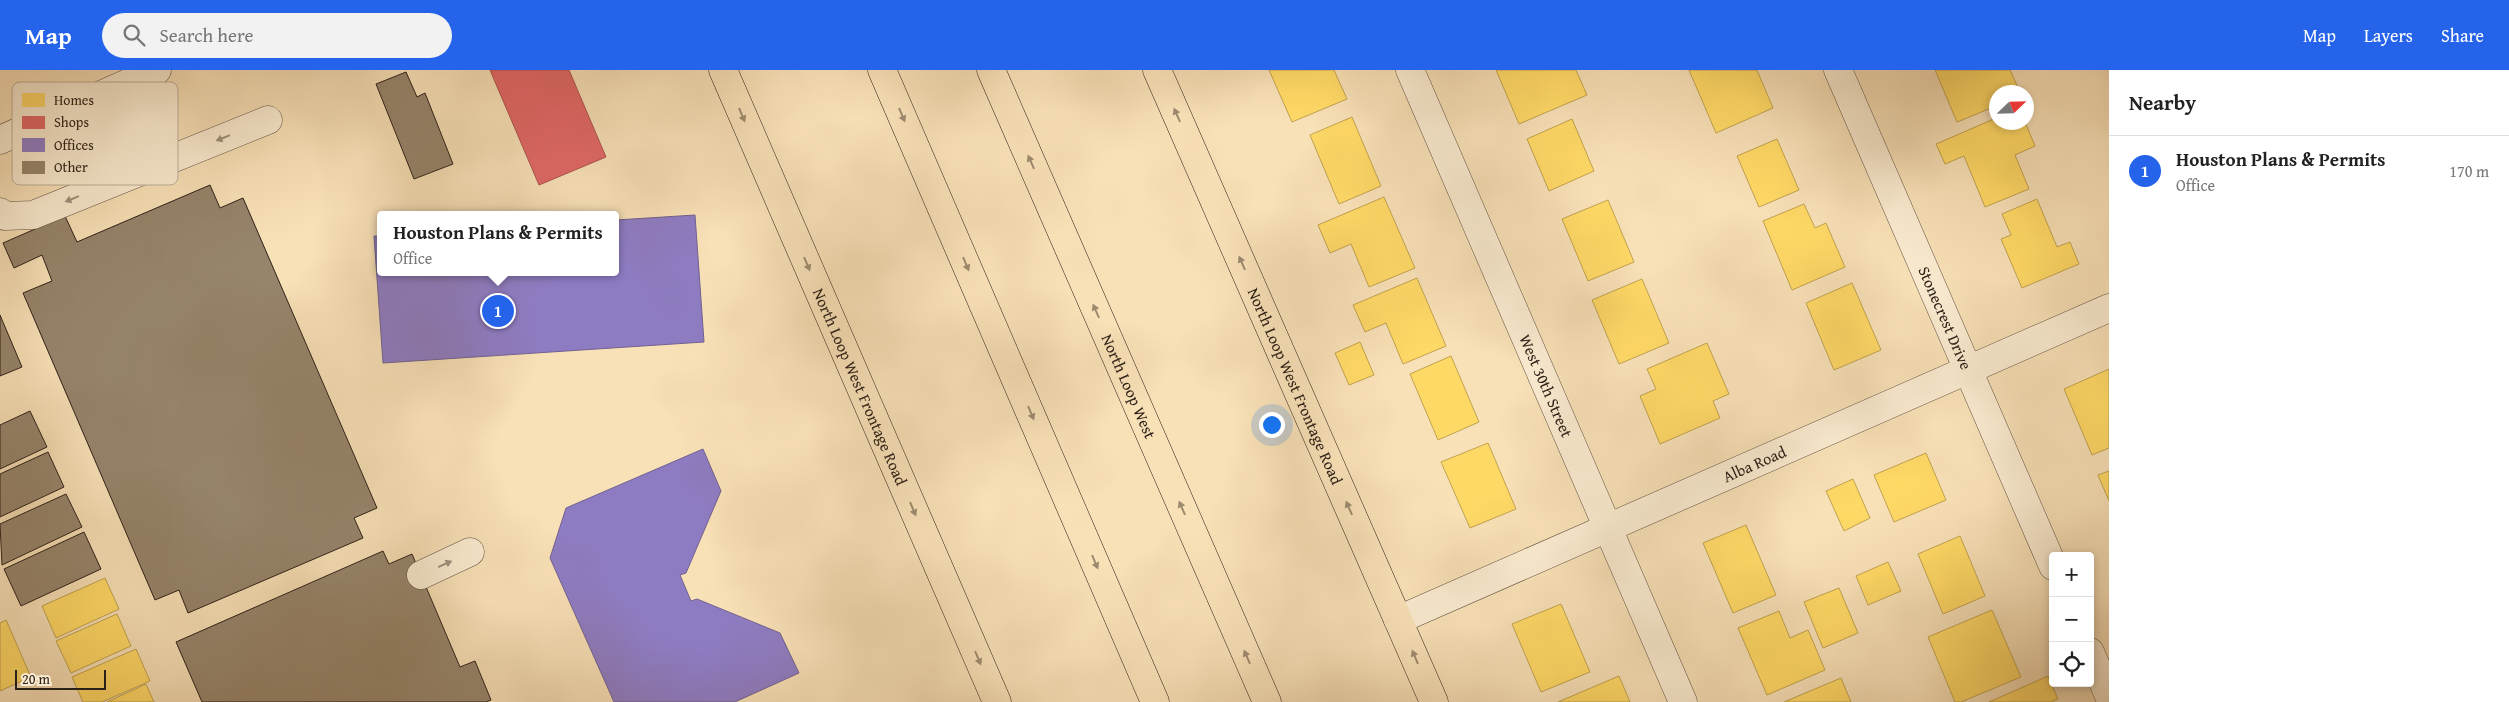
<!DOCTYPE html>
<html lang="en">
<head>
<meta charset="utf-8">
<style>
  body { margin:0; font-family:"Gentium Book Plus",serif; background:#f2f2f2; color:#222 }
  .controls { position:absolute; right:15px; bottom:15px; display:grid; overflow:hidden; border-radius:5px; box-shadow:0 2px 8px #0003 }
  .controls button { width:45px; height:45px; display:grid; place-items:center; padding:0; border:0; border-bottom:1px solid #e0e0e0; background:#fff; color:#222; font:25px sans-serif }
  .compass { position:absolute; left:1989px; top:15px; width:45px; height:45px; border-radius:50%; background:#fff; box-shadow:0 2px 8px #0003; rotate:67deg }
  .scale { position:absolute; left:15px; bottom:12px; width:91px; box-sizing:border-box; padding-left:5px; border:2px solid #2c2118; border-top:0; font-size:14px; line-height:18px; white-space:nowrap; color:#2c2118; -webkit-text-stroke:4px #faebd0; paint-order:stroke }
  .you { position:absolute; left:1271px; top:354px; width:18px; height:18px; margin:-12px; border:4px solid #fff; border-radius:50%; background:#1a73e8; box-shadow:0 0 0 8px #1a73e833 }
  .badge { display:grid; place-items:center; width:32px; height:32px; border-radius:50%; background:#2563eb; color:#fff; font-size:16px; font-weight:700 }
  .pin { position:absolute; translate:-50% -50%; border:2px solid #fff; box-shadow:0 1px 5px #0006 }
  .popup { position:absolute; left:377px; top:141px; width:242px; height:65px; box-sizing:border-box; display:grid; place-content:center; border-radius:5px; background:#fff; filter:drop-shadow(0 1px 4px #0005); font-size:16px; white-space:nowrap; color:#767676 }
  .popup b { font-size:19px; color:#222 }
  .popup::after { content:''; position:absolute; left:50%; top:100%; margin-left:-10px; border:10px solid transparent; border-top-color:#fff }
  .list { margin:0; padding:0; list-style:none }
  h2 { display:flex; justify-content:space-between; align-items:center; height:65px; margin:0; padding:0 20px; font-size:21px }
  h2 small { font-size:16px; font-weight:400; color:#767676 }
  .list li { display:grid; grid-template-columns:32px 1fr auto; gap:15px; align-items:center; box-sizing:border-box; height:70px; padding:0 20px; border-top:1px solid #e0e0e0 }
  .list b { display:block; font-size:19px; white-space:nowrap }
  .list p { margin:0; font-size:16px; white-space:nowrap; color:#767676 }
  .list em { font-size:16px; font-style:normal; color:#767676 }
  .icon { flex:none; width:28px; height:28px; fill:none; stroke:currentColor; stroke-width:2; stroke-linecap:round; stroke-linejoin:round }
  .map { position:relative; flex:none; width:2109px; height:632px; overflow:hidden }
  header { display:flex; align-items:center; gap:30px; box-sizing:border-box; height:70px; padding:0 25px; background:#2563eb; color:#fff }
  header strong { font-size:24px }
  nav { display:flex; gap:28px; margin-inline-start:auto; font-size:18px }
  .search { width:350px; height:45px; background:#f2f2f2; display:flex; align-items:center; gap:12px; box-sizing:border-box; padding:0 18px; border-radius:28px; color:#767676; font-size:19px }
  main { display:flex }
  aside { flex:1; background:#fff }
  .map>svg:first-child { display:block }
  .homes { fill:#ffd966; stroke:#c0a24f }
  .shops { fill:#e06666; stroke:#aa514f }
  .offices { fill:#8e7cc3; stroke:#716190 }
  .building { fill:#96846b; stroke:#2c2118 }
  .lines { fill:none; stroke-linecap:round; stroke-linejoin:round }
  .minor-casing { stroke:#5f5140; stroke-width:29 }
  .major-casing { stroke:#2c2118; stroke-width:29 }
  .highway-casing { stroke:#2c2118; stroke-width:29 }
  .minor { stroke:#faebd0; stroke-width:28 }
  .major { stroke:#f8e0b7; stroke-width:28 }
  .highway { stroke:#f8e0b7; stroke-width:28 }
  .oneway { fill:#9c8a6f }
  .oneway2 { fill:#9d907d }
  .labels { text-anchor:middle; stroke-width:5; stroke-linejoin:round; paint-order:stroke }
  .street-label { font-size:16px; fill:#2c2118; stroke:#faebd0 }
  .key { fill:#faebd0; stroke:#bcae99; stroke-width:1 }
  .key-label { font-size:14px; fill:#2c2118 }
</style>
</head>
<body>
<header>
<strong>Map</strong>
<div class="search"><svg class="icon" aria-label="search" viewBox="0 0 24 24"><circle cx="10" cy="10" r="6"/><path d="M15 15l6 6"/></svg>Search here</div>
<nav><a>Map</a><a>Layers</a><a>Share</a></nav>
</header>
<main>
<div class="map">
<svg width="2109" height="632" viewBox="0 0 2109 632">
  <rect width="100%" height="100%" fill="#f8e0b7"/>
  <filter id="stains"><feTurbulence type="fractalNoise" baseFrequency=".004" numOctaves="4"/><feColorMatrix values="0 0 0 0 .2 0 0 0 0 .09 0 0 0 0 .02 0 0 0 .5 -.17"/></filter>
  <radialGradient id="worn" r=".72"><stop offset=".6" stop-color="#630" stop-opacity="0"/><stop offset="1" stop-color="#630" stop-opacity=".3"/></radialGradient>
  <!-- homes -->
  <path class="homes" d="M1269,0h65l13,29 -55,23z
    M1496,0h80l11,25 -68,29z
    M1689,0h68l16,38 -57,25z
    M1935,0h75l10,22h-24v14l-39,16z
    M1352,47l29,69 -42,18 -29,-69z
    M1996,48v4h29l10,24 -20,9 14,34 -44,18 -21,-51 -19,8 -9,-20z
    M1572,49l22,52 -45,20 -22,-52z
    M1777,69l22,51 -40,17 -22,-51z
    M1384,127l31,71 -46,19 -18,-43 -21,9 -12,-28z
    M2037,129l20,48 13,-5 9,22 -57,24 -21,-49 10,-4 -9,-21z
    M1608,130l26,62 -46,19 -26,-62z
    M1804,134l11,24 11,-5 19,44 -53,23 -29,-69z
    M1417,208l29,68 -43,18 -17,-41 -21,9 -12,-27z
    M1642,209l27,64 -50,21 -27,-64z
    M1852,213l29,67 -47,20 -28,-67z
    M1360,272l14,33 -25,10 -14,-32z
    M1707,273l22,51 -16,7 7,17 -60,26 -20,-48 16,-7 -9,-20z
    M1451,286l28,66 -41,18 -28,-66z
    M2109,299v79l-17,7 -28,-66z
    M1488,373l28,66 -46,19 -29,-66z
    M1926,383l20,47 -52,22 -20,-47z
    M2109,401v30l-11,-26z
    M1853,409l17,39 -26,13 -18,-40z
    M1746,455l30,70 -43,18 -30,-70z
    M1960,466l25,60 -42,18 -25,-60z
    M1888,492l13,29 -33,14 -12,-29z
    M105,508l14,31 -63,29 -14,-32z
    M1839,518l19,45 -35,15 -19,-46z
    M1561,534l29,68 -49,20 -29,-68z
    M1992,540l29,67 -60,25h-6l-27,-65z
    M1779,541l11,27 18,-8 17,40 -58,25 -29,-67z
    M117,544l14,32 -60,27 -15,-32z
    M6,550l25,57 -31,14v-68z
    M136,579l14,32 -48,21h-19l-11,-25z
    M1619,606l11,26h-72z
    M2048,606l10,23 -7,3h-62z
    M1841,608l10,24h-67z
    M146,614l8,18h-47z"/>
  <!-- shops -->
  <path class="shops" d="M490,0h79l37,87 -67,28z"/>
  <!-- offices -->
  <path class="offices" d="M695,145l9,127 -321,21 -9,-127h6v36h236v-52z
    M703,379l18,42 -35,82 -6,2 11,26 6,-2 83,34 19,40 -64,29h-121l-64,-144 16,-50z"/>
  <!-- building -->
  <path class="building" d="M406,2l11,25 8,-4 28,71 -39,15 -38,-95z
    M210,115l10,23 23,-10 134,310 -23,10 9,20 -175,75 -9,-23 -24,10 -132,-307 29,-12 -10,-26 -28,13 -11,-25 62,-27 12,26z
    M0,245l22,52 -22,9z
    M30,341l17,36 -47,22v-44z
    M48,382l16,35 -64,30v-43z
    M66,424l16,33 -80,38 -2,-41z
    M84,462l17,37 -80,37 -17,-37z
    M383,481l6,13 23,-10 48,113 15,-6 16,39 -5,2h-284l-26,-60z"/>
  <g class="lines">
    <defs>
      <g id="minor">
        <path id="s1" d="M1410,0l273,632"/>
        <path id="s2" d="M1838,0l215,496"/>
        <path d="M0,70l157,-70"/>
        <path d="M0,142l5,4 28,-1 235,-95"/>
        <path d="M421,505l49,-23"/>
        <path id="s3" d="M1398,550l711,-312"/>
        <path d="M2090,582l19,44"/>
      </g>
      <g id="major">
        <path id="s4" d="M723,0l274,632"/>
        <path id="s5" d="M1157,0l277,632"/>
      </g>
      <g id="highway">
        <path d="M882,0l273,632"/>
        <path id="s6" d="M991,0l276,632"/>
      </g>
    </defs>
    <!-- minor casing -->
    <use href="#minor" class="minor-casing"/>
    <!-- major casing -->
    <use href="#major" class="major-casing"/>
    <!-- highway casing -->
    <use href="#highway" class="highway-casing"/>
    <!-- minor -->
    <use href="#minor" class="minor"/>
    <!-- major -->
    <use href="#major" class="major"/>
    <!-- highway -->
    <use href="#highway" class="highway"/>
  </g>
  <!-- one-way arrows -->
  <defs><path id="oneway-solid" d="M-6-.8H1V-3.2L6.5 0L1 3.2V.8H-6Z" transform="scale(1.25)"/></defs>
  <g class="oneway">
    <use href="#oneway-solid" transform="translate(742 45) rotate(67)"/>
    <use href="#oneway-solid" transform="translate(902 45) rotate(67)"/>
    <use href="#oneway-solid" transform="translate(1177 45) rotate(-114)"/>
    <use href="#oneway-solid" transform="translate(1031 92) rotate(-114)"/>
    <use href="#oneway-solid" transform="translate(1242 193) rotate(-114)"/>
    <use href="#oneway-solid" transform="translate(807 194) rotate(67)"/>
    <use href="#oneway-solid" transform="translate(966 194) rotate(67)"/>
    <use href="#oneway-solid" transform="translate(1096 241) rotate(-114)"/>
    <use href="#oneway-solid" transform="translate(1031 343) rotate(67)"/>
    <use href="#oneway-solid" transform="translate(1182 438) rotate(-114)"/>
    <use href="#oneway-solid" transform="translate(1349 438) rotate(-114)"/>
    <use href="#oneway-solid" transform="translate(913 439) rotate(67)"/>
    <use href="#oneway-solid" transform="translate(1095 492) rotate(67)"/>
    <use href="#oneway-solid" transform="translate(1247 587) rotate(-114)"/>
    <use href="#oneway-solid" transform="translate(1415 587) rotate(-113)"/>
    <use href="#oneway-solid" transform="translate(978 588) rotate(67)"/>
  </g>
  <g class="oneway2">
    <use href="#oneway-solid" transform="translate(223 68) rotate(158)"/>
    <use href="#oneway-solid" transform="translate(72 129) rotate(158)"/>
    <use href="#oneway-solid" transform="translate(445 494) rotate(-24)"/>
  </g>
  <g class="labels">
    <!-- street labels -->
    <g class="street-label">
      <text dy="6" stroke="none"><textPath href="#s2" startOffset="270">Stonecrest Drive</textPath></text>
      <text dy="6" stroke="none"><textPath href="#s4" startOffset="345">North Loop West Frontage Road</textPath></text>
      <text dy="6" stroke="none"><textPath href="#s6" startOffset="345">North Loop West</textPath></text>
      <text dy="6" stroke="none"><textPath href="#s5" startOffset="345">North Loop West Frontage Road</textPath></text>
      <text dy="6" stroke="none"><textPath href="#s1" startOffset="344">West 30th Street</textPath></text>
      <text dy="6" stroke="none"><textPath href="#s3" startOffset="389">Alba Road</textPath></text>
    </g>
  </g>
  <!-- legend -->
  <rect x="12" y="12" width="166" height="103" rx="8" class="key"/>
  <rect x="22" y="23" width="23" height="14" fill="#ffd966"/>
  <rect x="22" y="46" width="23" height="13" fill="#e06666"/>
  <rect x="22" y="68" width="23" height="14" fill="#8e7cc3"/>
  <rect x="22" y="91" width="23" height="13" fill="#96846b"/>
  <g class="key-label">
    <text x="54" y="35">Homes</text>
    <text x="54" y="57">Shops</text>
    <text x="54" y="80">Offices</text>
    <text x="54" y="102">Other</text>
  </g>
  <rect width="100%" height="100%" filter="url(#stains)"/>
  <rect width="100%" height="100%" fill="url(#worn)"/>
</svg>
<div class="controls">
<button>+</button>
<button>−</button>
<button><svg class="icon" aria-label="locate" viewBox="0 0 24 24"><circle cx="12" cy="12" r="6"/><path d="M12 2v4M12 18v4M2 12h4M18 12h4"/></svg></button>
</div>
<svg class="compass" viewBox="-18 -18 36 36"><path d="M0-13l5 13h-10z" fill="#e53935"/><path d="M0 13l5-13h-10z" fill="#767676"/></svg>
<div class="scale">20 m</div>
<div class="you"></div>
<div class="pin badge" style="left:498px;top:241px">1</div>
<div class="popup"><b>Houston Plans &amp; Permits</b>Office</div>
</div>
<aside>
<h2>Nearby<small></small></h2>
<ul class="list">
<li><span class="badge">1</span><div><b>Houston Plans &amp; Permits</b><p>Office</p></div><em>170 m</em></li>
</ul>
</aside>
</main>
</body>
</html>
